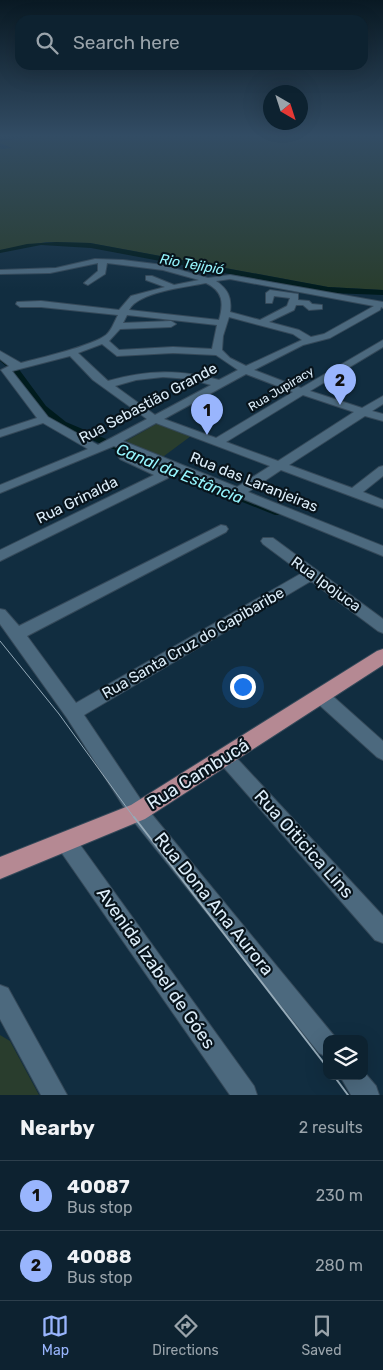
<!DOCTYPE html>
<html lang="en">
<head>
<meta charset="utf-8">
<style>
  body { margin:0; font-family:Rubik,sans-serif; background:#162a38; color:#f1f3f6 }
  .controls { position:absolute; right:15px; bottom:15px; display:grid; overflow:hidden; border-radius:10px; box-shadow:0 5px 20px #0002 }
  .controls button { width:45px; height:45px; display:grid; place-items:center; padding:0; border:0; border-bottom:1px solid #2d3f4c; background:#0d2230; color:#f1f3f6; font:25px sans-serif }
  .compass { position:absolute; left:263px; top:85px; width:45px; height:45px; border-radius:50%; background:#0d2230; box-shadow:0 5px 20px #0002; rotate:141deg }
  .you { position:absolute; left:242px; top:686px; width:18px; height:18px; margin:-12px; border:4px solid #fff; border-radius:50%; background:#1a73e8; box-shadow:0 0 0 8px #1a73e833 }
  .badge { display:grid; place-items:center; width:32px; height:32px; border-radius:50%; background:#99b5fd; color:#111; font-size:16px; font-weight:700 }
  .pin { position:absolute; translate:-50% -41px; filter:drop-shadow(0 1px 2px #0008) }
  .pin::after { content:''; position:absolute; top:26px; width:18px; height:15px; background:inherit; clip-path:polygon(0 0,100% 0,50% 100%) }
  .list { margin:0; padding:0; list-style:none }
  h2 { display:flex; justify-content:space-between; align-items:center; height:65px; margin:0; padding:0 20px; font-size:21px }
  h2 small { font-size:16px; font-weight:400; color:#9aa4ab }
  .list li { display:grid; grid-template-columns:32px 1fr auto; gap:15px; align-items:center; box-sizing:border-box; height:70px; padding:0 20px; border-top:1px solid #2d3f4c }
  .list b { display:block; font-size:19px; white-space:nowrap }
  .list p { margin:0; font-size:16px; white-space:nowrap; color:#9aa4ab }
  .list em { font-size:16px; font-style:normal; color:#9aa4ab }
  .icon { flex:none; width:28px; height:28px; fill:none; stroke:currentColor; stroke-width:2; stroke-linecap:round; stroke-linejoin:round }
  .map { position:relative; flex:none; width:383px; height:1095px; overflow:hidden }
  .search { position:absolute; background:#0d2230; box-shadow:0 5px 20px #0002; left:15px; right:15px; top:15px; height:55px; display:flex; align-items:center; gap:12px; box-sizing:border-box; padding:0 18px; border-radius:15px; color:#9aa4ab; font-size:19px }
  .sheet { height:205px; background:#0d2230 }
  nav { display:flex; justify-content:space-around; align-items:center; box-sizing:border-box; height:70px; border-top:1px solid #2d3f4c; background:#0d2230; font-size:14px; color:#9aa4ab }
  nav a { display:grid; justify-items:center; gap:2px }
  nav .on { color:#99b5fd }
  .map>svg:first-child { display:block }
  .green { fill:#293d2d }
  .water { fill:#001b1d }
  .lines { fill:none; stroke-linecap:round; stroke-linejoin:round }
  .canal { fill:#001b1d; fill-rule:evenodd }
  .minor-casing { stroke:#354959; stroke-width:2 }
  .major-casing { stroke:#354959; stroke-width:2 }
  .minor { fill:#4c697e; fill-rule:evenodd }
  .major { fill:#b58993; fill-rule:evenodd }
  .tram-far1 { stroke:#95aab8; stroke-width:1 }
  .tram { stroke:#95aab8; stroke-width:2 }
  .labels { text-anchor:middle; stroke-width:4.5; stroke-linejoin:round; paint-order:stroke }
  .far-street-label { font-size:12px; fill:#ddeefa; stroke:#08141c }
  .far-water-label { font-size:14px; font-style:italic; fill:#96f6fe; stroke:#08141c }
  .street-label { font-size:15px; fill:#ddeefa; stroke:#08141c }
  .water-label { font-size:16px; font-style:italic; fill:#96f6fe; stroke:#08141c }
  .near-street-label { font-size:18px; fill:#ddeefa; stroke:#08141c }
</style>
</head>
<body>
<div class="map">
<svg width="383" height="1095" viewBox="0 0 383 1095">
  <rect width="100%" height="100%" fill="#112d40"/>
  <!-- green -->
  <path class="green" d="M36,136h347v154l-55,-3 -238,-44 -43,-1 -47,8v-102l2,1 10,-1 -12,-5v-2z
    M158,423l33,13 -31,23 -39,-15z
    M0,1035l10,6 29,54h-39z"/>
  <!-- water -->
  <path class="water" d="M56,242l34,1 238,44 55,3v5l-52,-2 -240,-45 -50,-3 -41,8v-3l27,-6z"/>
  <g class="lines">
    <!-- canal -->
    <path class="canal" d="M0,355l18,13 28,38 20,16 111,47 106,42 1,2 -1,2h-8l-105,-42 -111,-47 -20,-17 -27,-38 -12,-10z"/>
    <defs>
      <path id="minor" d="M95,259l28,1 40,5 45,13 22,-3 153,27v6l-2,-1 -1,3 -50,28 -27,7 -49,25 47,18 82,-48v7l-73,44 52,17 21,-12v8l-11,7 11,3v7l-18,-5 -76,49 63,23 27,-21 4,-1v10l-20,16 20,8v8l-102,-38 -33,22 135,54v10l-269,-110 -114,47v-8l88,-36 -45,-26 -43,14v-7l37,-12 -36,-48 8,-4 -9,-7v-8l21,12c19,-5 71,-17 85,-28 6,-5 8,-13 12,-20l-77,-8h-21l-4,-3 1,-2 24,-1 78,9 12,-14 34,-9 -19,-7v-4h6l22,9 25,-5 -36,-10 -56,-7 -2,11 -17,11 -4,-2 14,-12v-8l-48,10 -50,1v-4l56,-2zM230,279l144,27 -50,28 -13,3 -12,-7 -30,-8 25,-12 2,-5h7l6,5 13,-1v-4l-10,-1 -3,-3 -11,-1v-6l-28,-4 -4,3v10h6l2,-7 16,2 -3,8 -27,14 -30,-8c2,-14 -2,-23 -14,-31zM206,283c17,8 18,20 13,37l-90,-10c9,-18 57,-23 77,-27zM127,315l90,10 -5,24 -39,-2 -54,3 -10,-9 11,-12 51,-2 5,-3 -5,-3 -48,2zM229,317l64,17 9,6 -56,26 -16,-8 -8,-8 1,-14zM102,344l15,12 56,-3 43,2 22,15 -19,10c-39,-11 -73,-10 -111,1l-30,-28zM70,356l23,24 54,39 -49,26 -50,-28 -36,-46zM246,374l47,18 -77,46 -52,-19zM163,377l27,2 21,6 -56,30 -40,-29 21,-6zM303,395l51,17 -76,49 -52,-19zM156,423l114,43 -33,21 -114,-46z
        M124,452l44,20 2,3 -2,3 -168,83v-11l154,-75 -34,-16 -2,-3z
        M221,525l5,1 2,3 -2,3 -199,104 49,67 226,-130 -39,-29 -2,-3 2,-3h10l110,81v14l-5,-2 -67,-50 -227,134 61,91 190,231 1,2h-9v18l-8,-4 -188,-235 -64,-100 -67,-94v-15l5,1 14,16z
        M321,689l6,2 56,50v19l-6,-3 -62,-56 -2,-5 2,-5z
        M225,749l6,3 152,164v27l-8,-3 -156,-178 -3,-5 3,-5z
        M66,833l7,2 181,251 3,9h-27l-171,-246 -3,-7 3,-7z
        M0,985l8,3 59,107h-26l-41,-76z
        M364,1072l12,14 3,9h-28l-11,-19h24z"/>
      <path id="major" d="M383,649v16l-238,154 -145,60v-22l131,-52 246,-154z"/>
    </defs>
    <!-- minor casing -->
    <use href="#minor" class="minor-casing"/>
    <!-- major casing -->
    <use href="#major" class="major-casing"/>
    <!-- minor -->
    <use href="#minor" class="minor"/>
    <!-- major -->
    <use href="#major" class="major"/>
    <!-- tram-far1 -->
    <path class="tram-far1" d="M0,641l59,73 76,105"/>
    <!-- tram -->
    <path class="tram" d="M134,817l193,250
      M334,1076l14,19"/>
  </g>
  <!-- sky -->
  <linearGradient id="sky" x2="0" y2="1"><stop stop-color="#091923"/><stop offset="0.47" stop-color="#324c64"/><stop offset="1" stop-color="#324c64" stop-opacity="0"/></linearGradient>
  <rect width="383" height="289" fill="url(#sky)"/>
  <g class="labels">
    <!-- far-street labels -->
    <g class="far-street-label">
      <text transform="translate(281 389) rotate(-31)" y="4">Rua Jupiracy</text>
    </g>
    <!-- far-water labels -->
    <g class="far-water-label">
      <text transform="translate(192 264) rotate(10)" y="5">Rio Tejipió</text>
    </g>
    <!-- street labels -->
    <g class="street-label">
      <text transform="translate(148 403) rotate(-28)" y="5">Rua Sebastião Grande</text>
      <text transform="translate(254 482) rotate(22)" y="5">Rua das Laranjeiras</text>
      <text transform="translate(77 500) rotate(-26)" y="5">Rua Grinalda</text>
      <text transform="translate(326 584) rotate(36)" y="5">Rua Ipojuca</text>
      <text transform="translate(193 643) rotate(-30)" y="5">Rua Santa Cruz do Capibaribe</text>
    </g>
    <!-- water labels -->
    <g class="water-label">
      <text transform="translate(180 473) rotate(22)" y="6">Canal da Estância</text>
    </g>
    <!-- near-street labels -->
    <g class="near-street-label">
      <text transform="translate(198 774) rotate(-32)" y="6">Rua Cambucá</text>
      <text transform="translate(304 844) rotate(48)" y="6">Rua Oiticica Lins</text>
      <text transform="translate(214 904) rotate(51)" y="6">Rua Dona Ana Aurora</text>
      <text transform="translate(156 968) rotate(55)" y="6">Avenida Izabel de Góes</text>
    </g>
  </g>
</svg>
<div class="controls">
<button><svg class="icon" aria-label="layers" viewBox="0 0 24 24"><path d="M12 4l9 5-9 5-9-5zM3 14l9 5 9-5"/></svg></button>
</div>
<svg class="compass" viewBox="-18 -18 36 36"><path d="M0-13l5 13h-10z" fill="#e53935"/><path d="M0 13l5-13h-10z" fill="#9aa4ab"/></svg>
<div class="you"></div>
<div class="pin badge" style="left:207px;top:435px">1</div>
<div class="pin badge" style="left:340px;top:405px">2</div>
<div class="search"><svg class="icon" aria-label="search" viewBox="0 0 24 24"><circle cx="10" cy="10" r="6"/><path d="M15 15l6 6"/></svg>Search here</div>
</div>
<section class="sheet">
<h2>Nearby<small>2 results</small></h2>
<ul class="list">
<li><span class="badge">1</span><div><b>40087</b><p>Bus stop</p></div><em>230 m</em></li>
<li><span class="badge">2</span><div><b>40088</b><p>Bus stop</p></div><em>280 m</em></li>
</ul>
</section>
<nav>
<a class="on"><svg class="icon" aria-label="map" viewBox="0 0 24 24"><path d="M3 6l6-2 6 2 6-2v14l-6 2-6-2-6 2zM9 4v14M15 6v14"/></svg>Map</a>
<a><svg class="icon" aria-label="directions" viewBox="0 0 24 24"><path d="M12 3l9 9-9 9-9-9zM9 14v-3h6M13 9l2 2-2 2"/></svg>Directions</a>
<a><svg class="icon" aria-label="saved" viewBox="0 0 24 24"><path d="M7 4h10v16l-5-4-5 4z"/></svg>Saved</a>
</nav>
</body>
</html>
